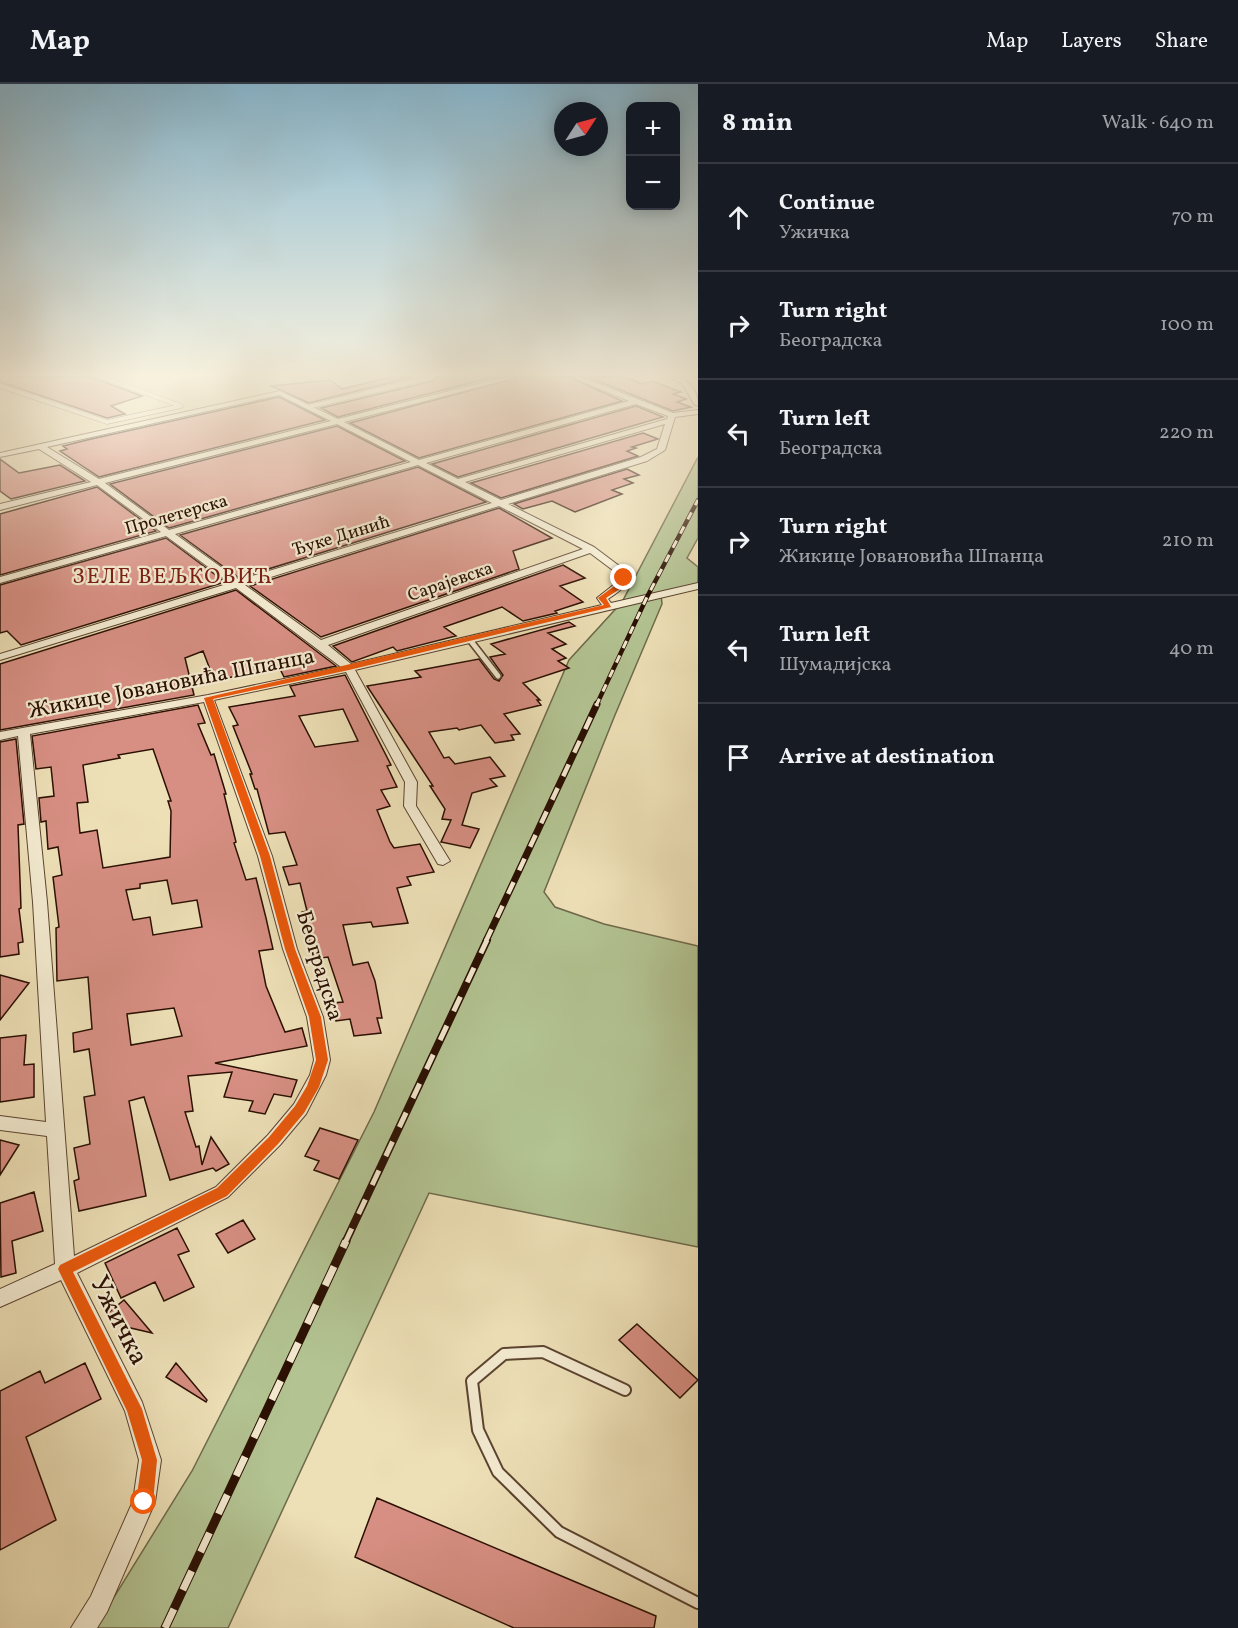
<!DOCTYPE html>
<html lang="en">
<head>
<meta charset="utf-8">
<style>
  body { margin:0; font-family:Vollkorn,serif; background:#242831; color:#f1f3f6 }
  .controls { position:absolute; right:18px; top:18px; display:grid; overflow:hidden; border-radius:12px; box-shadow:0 3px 15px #0003 }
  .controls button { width:54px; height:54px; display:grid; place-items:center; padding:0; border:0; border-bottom:2px solid #363941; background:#171b24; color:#f1f3f6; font:30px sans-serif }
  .compass { position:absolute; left:554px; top:18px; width:54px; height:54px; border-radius:50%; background:#171b24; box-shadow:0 3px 15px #0003; rotate:54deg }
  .stop { position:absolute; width:18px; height:18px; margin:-14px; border:4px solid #ea580c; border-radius:50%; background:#fff }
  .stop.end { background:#ea580c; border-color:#fff; box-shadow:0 2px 6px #0008 }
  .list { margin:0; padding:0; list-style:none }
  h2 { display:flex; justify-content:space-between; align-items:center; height:78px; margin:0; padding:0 24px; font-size:26px }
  h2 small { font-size:20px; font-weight:400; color:#9ea1a6 }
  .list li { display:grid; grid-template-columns:39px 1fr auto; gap:18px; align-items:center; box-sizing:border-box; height:108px; padding:0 24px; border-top:2px solid #363941 }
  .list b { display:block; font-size:22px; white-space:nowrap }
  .list p { margin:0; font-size:20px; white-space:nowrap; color:#9ea1a6 }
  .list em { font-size:20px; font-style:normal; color:#9ea1a6 }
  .icon { flex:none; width:33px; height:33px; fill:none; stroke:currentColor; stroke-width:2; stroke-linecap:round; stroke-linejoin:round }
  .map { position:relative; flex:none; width:698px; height:1544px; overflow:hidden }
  header { display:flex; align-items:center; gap:36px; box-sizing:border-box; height:84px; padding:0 30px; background:#171b24; border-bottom:2px solid #363941 }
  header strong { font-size:28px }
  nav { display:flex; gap:33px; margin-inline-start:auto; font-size:21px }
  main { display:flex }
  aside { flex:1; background:#171b24 }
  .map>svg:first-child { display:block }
  .green { fill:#b3c392; stroke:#6e694a; stroke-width:1.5 }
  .building { fill:#d78f83; stroke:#2a0f02; stroke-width:1.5; fill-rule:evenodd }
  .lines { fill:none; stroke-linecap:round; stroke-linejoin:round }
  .lane-far2-casing { stroke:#5b432f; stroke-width:5 }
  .lane-far1-casing { stroke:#5b432f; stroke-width:8 }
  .lane-casing { stroke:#5b432f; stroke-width:14 }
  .street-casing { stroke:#5b432f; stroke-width:2 }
  .lane-far2 { stroke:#f3ead0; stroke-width:4 }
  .lane-far1 { stroke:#f3ead0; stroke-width:5 }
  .lane { stroke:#f3ead0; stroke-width:10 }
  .street { fill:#f3ead0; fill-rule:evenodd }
  .rail-far3-casing { stroke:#2a0f02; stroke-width:4.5 }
  .rail-far2-casing { stroke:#2a0f02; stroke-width:7 }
  .rail-far1-casing { stroke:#2a0f02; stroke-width:8 }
  .rail-casing { stroke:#2a0f02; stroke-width:9 }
  .rail-far3 { stroke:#f3ead0; stroke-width:3; stroke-dasharray:8; stroke-linecap:butt }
  .rail-far2 { stroke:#f3ead0; stroke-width:4.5; stroke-dasharray:13; stroke-linecap:butt }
  .rail-far1 { stroke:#f3ead0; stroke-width:5; stroke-dasharray:16; stroke-linecap:butt }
  .rail { stroke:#f3ead0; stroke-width:7; stroke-dasharray:21; stroke-linecap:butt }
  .route { fill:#ea580c }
  .labels { text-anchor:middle; stroke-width:4.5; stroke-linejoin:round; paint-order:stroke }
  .far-street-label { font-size:18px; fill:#2a0f02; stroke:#f3ead0 }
  .far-quarter-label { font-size:22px; letter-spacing:1.5px; fill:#7a1f14; stroke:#f3ead0 }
  .street-label { font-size:22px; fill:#2a0f02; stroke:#f3ead0 }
  .near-street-label { font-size:27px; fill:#2a0f02; stroke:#f3ead0 }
</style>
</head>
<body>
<header>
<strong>Map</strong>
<nav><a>Map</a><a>Layers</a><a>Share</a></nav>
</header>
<main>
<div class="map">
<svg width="698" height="1544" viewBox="0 0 698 1544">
  <rect width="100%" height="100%" fill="#eddfb6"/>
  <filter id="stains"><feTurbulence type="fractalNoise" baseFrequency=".00333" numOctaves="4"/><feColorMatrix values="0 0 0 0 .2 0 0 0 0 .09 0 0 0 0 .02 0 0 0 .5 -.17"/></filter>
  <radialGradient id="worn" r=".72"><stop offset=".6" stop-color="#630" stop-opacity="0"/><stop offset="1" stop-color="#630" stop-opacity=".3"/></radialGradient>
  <!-- green -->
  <path class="green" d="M698,373v81l-11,20 11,9v19l-37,8 1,10 -47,111 -71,177 11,15 49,17 94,22v301l-269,-54 -201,435h-133l97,-157 182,-359 195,-452 53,-58z"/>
  <!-- building -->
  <path class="building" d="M0,293h91l51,19 -31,10 14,8 -18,4 -107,-36z
    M391,293h22l-104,26 -38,-17 59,-6 12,9z
    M436,293h58l-156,40 -17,-9 112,-27z
    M520,293h49l53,24 -203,57 -69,-35z
    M588,293h37l17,7 10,-3 29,11 -8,2 13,5 -9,3 14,5 -18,4z
    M279,313l46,23 -226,57 -39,-26 7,-2 -4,-3 24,-6z
    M636,322l27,11 -205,60 -26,-13z
    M337,342l68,35 -236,67 -59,-44z
    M643,349l15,6 -26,8 4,1 -9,3 11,5 -137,42 -30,-15z
    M0,375l19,14 41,-8 25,16 -74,18 -11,-8z
    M418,383l68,35 -247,76 -59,-43z
    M627,385l12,6 -15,4 9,4 -21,7 10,4 -47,18 -23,-11 -29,8 -9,-5z
    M97,403l59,44 -156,44v-61z
    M499,424l53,30 -39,13 6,18 -198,68 -71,-51z
    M166,454l59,44 -204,63 -14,-14 -7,2v-48z
    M563,481l22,13 -25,8 23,16 -28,9 2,2 -34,8 -21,-14 -58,20 12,9 -59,15 -4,-4 -41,15 -19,-16z
    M236,506l100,76 -52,11 -4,-8 -66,11 -11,-29 -18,7 9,37 -194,35v-66z
    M569,538l6,4 -27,7 18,11 -14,5 14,9 -8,3 11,7 -46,15 17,17h-3l4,5 -37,9 16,20 -9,1 3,5 -19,3 -14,-18 -22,5 -2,-2 -28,4 15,26 5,-1 6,7 35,-7 15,19 -15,3 7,7 -25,7 -10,32 17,4 -9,19 -29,-6 10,-22 -9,-1 3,-10 -15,-23h3l-66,-100 54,-9 -6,-6 64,-12 15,20 5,2 4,-6 -13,-18 15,-3 -14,-10z
    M345,591l46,90 -4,1 10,21 -16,3 9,16 -13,4 13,32 4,6 26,-4 14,28 -27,5 4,8 -14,3 11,35 -35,4 -2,-5 -28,3 10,40 15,-3 7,19 7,37h-5l4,15 -27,3 -4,-17 -14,2 -3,-18 10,-1 -15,-45 -14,2 -12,-47 5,-1 -7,-28 -11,2 -6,-18 14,-2 -12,-33 -16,2 -12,-45h-2l-5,-15h2l-19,-48 5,-1 -9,-18 66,-11 -5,-10zM343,625l15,32 -43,6 -16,-31z
    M198,621l7,18 -7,1 13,31 3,-1 12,40h-2l12,48 -2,1 12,37 10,-2 10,40 7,31 -14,2 7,35 19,46 17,-4 5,18 -92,17 82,17 -6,17 -17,-3 -9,20 -16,-3 4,-10 -29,-4 8,-25 -44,4 5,35 -8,1 11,35 3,-1 3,19 9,-28 18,27 -13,7 -3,-3 -43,12 -26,-83 -15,4 17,95 -67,15 -5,-30 5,-2 -5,-31 16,-4 -6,-47 11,-2 -6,-46 -15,3 -1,-19 19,-4 -4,-52 -31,4 -1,-53 3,-1 -6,-50 9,-2 -4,-28 -10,2 -2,-28 -5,1 -2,-24 15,-2 -3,-29 -15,2 -4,-33zM153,665l18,52h-3l3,10 -1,46 -67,11 -6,-38 -17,3 -3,-30 11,-1 -5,-37 37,-7 -2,-3zM167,796l5,24 25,-4 5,27 -49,8 -3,-18 -17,3 -7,-30 14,-2v-4zM174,924l8,28 -51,9 -4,-31z
    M16,655l8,85 -6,1 3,83 -2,1 4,33 -5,1 1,11 -19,3v-215z
    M0,891l29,8 -29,37z
    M26,951l-2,30 10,-1v33l-34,5v-64z
    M320,1044l38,12 -19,39 -25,-9 5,-9 -14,-5z
    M0,1056l19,5 -19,30z
    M34,1108l9,39 -31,10 4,32 -15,4 -1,-74z
    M243,1136l12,19 -27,14 -12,-19z
    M177,1144l12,23 -11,4 16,32 -30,14 -9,-19 -34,16 -16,-35z
    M124,1216l6,7 22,26 -34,-8 -10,-12z
    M637,1240l61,56 -18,18 -61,-58z
    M85,1279l16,36 -75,38 30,83 -56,30v-159l40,-20 5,12z
    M176,1279l31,37 -1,2 -40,-25z
    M377,1414l279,118 -2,12h-140l-159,-71z"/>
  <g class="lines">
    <defs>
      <path id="lane-far2" d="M0,302l107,36 74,-16 -79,-29
        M308,323l124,-30"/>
      <path id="lane-far1" d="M470,556l28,36"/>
      <path id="lane" d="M625,1306l-82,-38 -39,2 -32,27 6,49 20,42 61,60 139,71"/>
      <path id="street" d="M505,293h13l-174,45 75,38 210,-59 -58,-24h10l92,36 25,-3v4l-23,3 -10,33 -18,11 -139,43 86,43 32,24c5,14 -8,21 -18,28l3,4 87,-20v6l-343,81 62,112 -1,24 34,55 -7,4 -5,-1 -34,-58 1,-24 -59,-110 -132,28 58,156 25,93 26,68 7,43 -4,15 -20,39 -26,31 -52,52 -151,76 65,129 19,58 -6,42 -48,110 -10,16h-26l20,-32 42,-95 6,-41 -14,-49 -64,-131 -61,27v-18l55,-25 -8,-128 -47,-6v-14l46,6 -13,-220 -15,-166 -18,4v-8l208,-37 133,-28 -105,-79 -236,72v-6l230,-71 -64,-47 -166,47v-6l161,-45 -64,-47 -97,25v-6l91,-22 -52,-33 -39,8v-4l280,-62 58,28zM279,311l52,26 -232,58 -52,-32zM636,320l32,12 -1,3 -209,60 -32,-16zM337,340l74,38 -242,68 -64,-47zM665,340l-8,25 -16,8 -140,43 -36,-18zM418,381l74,38 -253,77 -64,-46zM499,422l84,43 -262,91 -76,-55zM590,469l28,21 -2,9 -19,15 5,7 -251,59 -23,-19zM204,618l54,154 25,93 24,68 7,43 -4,15 -16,29 -26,31 -52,52 -142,69 -27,-354 -17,-168z
        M670,293c17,0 28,11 28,29l-4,-2 -12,-21z"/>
    </defs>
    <!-- lane-far2 casing -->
    <use href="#lane-far2" class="lane-far2-casing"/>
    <!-- lane-far1 casing -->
    <use href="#lane-far1" class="lane-far1-casing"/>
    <!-- lane casing -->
    <use href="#lane" class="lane-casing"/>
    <!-- street casing -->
    <use href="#street" class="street-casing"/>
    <!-- lane-far2 -->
    <use href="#lane-far2" class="lane-far2"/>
    <!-- lane-far1 -->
    <use href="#lane-far1" class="lane-far1"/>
    <!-- lane -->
    <use href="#lane" class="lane"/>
    <!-- street -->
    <use href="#street" class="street"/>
    <defs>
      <path id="rail-far3" d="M596,622l51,-109 51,-97"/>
      <path id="rail-far2" d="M486,857l111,-237"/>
      <path id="rail-far1" d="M345,1159l142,-303"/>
      <path id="rail" d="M165,1544l181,-387"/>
    </defs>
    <!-- rail-far3 casing -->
    <use href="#rail-far3" class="rail-far3-casing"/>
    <!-- rail-far2 casing -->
    <use href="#rail-far2" class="rail-far2-casing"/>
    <!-- rail-far1 casing -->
    <use href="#rail-far1" class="rail-far1-casing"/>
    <!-- rail casing -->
    <use href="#rail" class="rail-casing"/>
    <!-- rail-far3 -->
    <use href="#rail-far3" class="rail-far3"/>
    <!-- rail-far2 -->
    <use href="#rail-far2" class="rail-far2"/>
    <!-- rail-far1 -->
    <use href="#rail-far1" class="rail-far1"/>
    <!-- rail -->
    <use href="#rail" class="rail"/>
  </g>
  <!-- sky -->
  <linearGradient id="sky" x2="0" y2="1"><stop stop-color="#88b8d0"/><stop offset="0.57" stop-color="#f7f1de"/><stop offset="1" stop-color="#f7f1de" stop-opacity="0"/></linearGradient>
  <rect width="698" height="510" fill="url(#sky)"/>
  <!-- route -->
  <path class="route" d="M621,493l6,1 -4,9 -17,11 5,9 -262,63 -136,29 57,157 25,93 26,68 7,43 -9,27 -15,26 -26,31 -51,52 -154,76 69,137 15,51 -4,42 -3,5 -6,3 -5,-3 -3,-5 6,-42 -15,-49 -69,-142 2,-4 157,-77 52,-51 26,-31 12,-20 9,-26 -7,-43 -24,-68 -25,-93 -56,-158 400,-93 -6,-7 19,-14z"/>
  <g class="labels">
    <!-- far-street labels -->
    <g class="far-street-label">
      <text transform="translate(176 430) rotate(-16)" y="6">Пролетерска</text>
      <text transform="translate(341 451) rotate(-17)" y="6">Ђуке Динић</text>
      <text transform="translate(450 497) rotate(-19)" y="6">Сарајевска</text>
    </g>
    <!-- far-quarter labels -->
    <g class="far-quarter-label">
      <text x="173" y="499">ЗЕЛЕ ВЕЉКОВИЋ</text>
    </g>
    <!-- street labels -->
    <g class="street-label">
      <text transform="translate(171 598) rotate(-11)" y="8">Жикице Јовановића Шпанца</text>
      <text transform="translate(321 881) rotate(73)" y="8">Београдска</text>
    </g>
    <!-- near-street labels -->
    <g class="near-street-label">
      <text transform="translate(120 1236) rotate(63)" y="9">Ужичка</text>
    </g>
  </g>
  <rect width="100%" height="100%" filter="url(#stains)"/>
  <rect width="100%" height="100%" fill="url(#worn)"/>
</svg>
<div class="controls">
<button>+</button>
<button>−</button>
</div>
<svg class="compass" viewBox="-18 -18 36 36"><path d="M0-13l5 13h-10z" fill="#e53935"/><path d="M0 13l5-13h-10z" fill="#9ea1a6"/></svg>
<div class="stop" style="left:144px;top:1418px"></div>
<div class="stop end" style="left:624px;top:494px"></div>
</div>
<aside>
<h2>8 min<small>Walk · 640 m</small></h2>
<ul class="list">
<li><svg class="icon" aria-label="ahead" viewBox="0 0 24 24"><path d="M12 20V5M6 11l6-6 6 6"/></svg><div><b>Continue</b><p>Ужичка</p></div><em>70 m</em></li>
<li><svg class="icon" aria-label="right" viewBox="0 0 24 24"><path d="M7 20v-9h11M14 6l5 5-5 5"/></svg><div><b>Turn right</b><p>Београдска</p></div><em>100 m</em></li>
<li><svg class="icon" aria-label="left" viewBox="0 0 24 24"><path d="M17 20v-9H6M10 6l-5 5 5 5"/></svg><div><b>Turn left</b><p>Београдска</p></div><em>220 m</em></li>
<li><svg class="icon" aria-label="right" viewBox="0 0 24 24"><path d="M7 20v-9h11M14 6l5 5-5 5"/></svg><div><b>Turn right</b><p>Жикице Јовановића Шпанца</p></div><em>210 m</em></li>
<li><svg class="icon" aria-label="left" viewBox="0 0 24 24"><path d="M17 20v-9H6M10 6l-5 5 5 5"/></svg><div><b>Turn left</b><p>Шумадијска</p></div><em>40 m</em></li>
<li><svg class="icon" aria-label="arrive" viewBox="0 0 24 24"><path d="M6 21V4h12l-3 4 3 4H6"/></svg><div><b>Arrive at destination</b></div></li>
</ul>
</aside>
</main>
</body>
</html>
